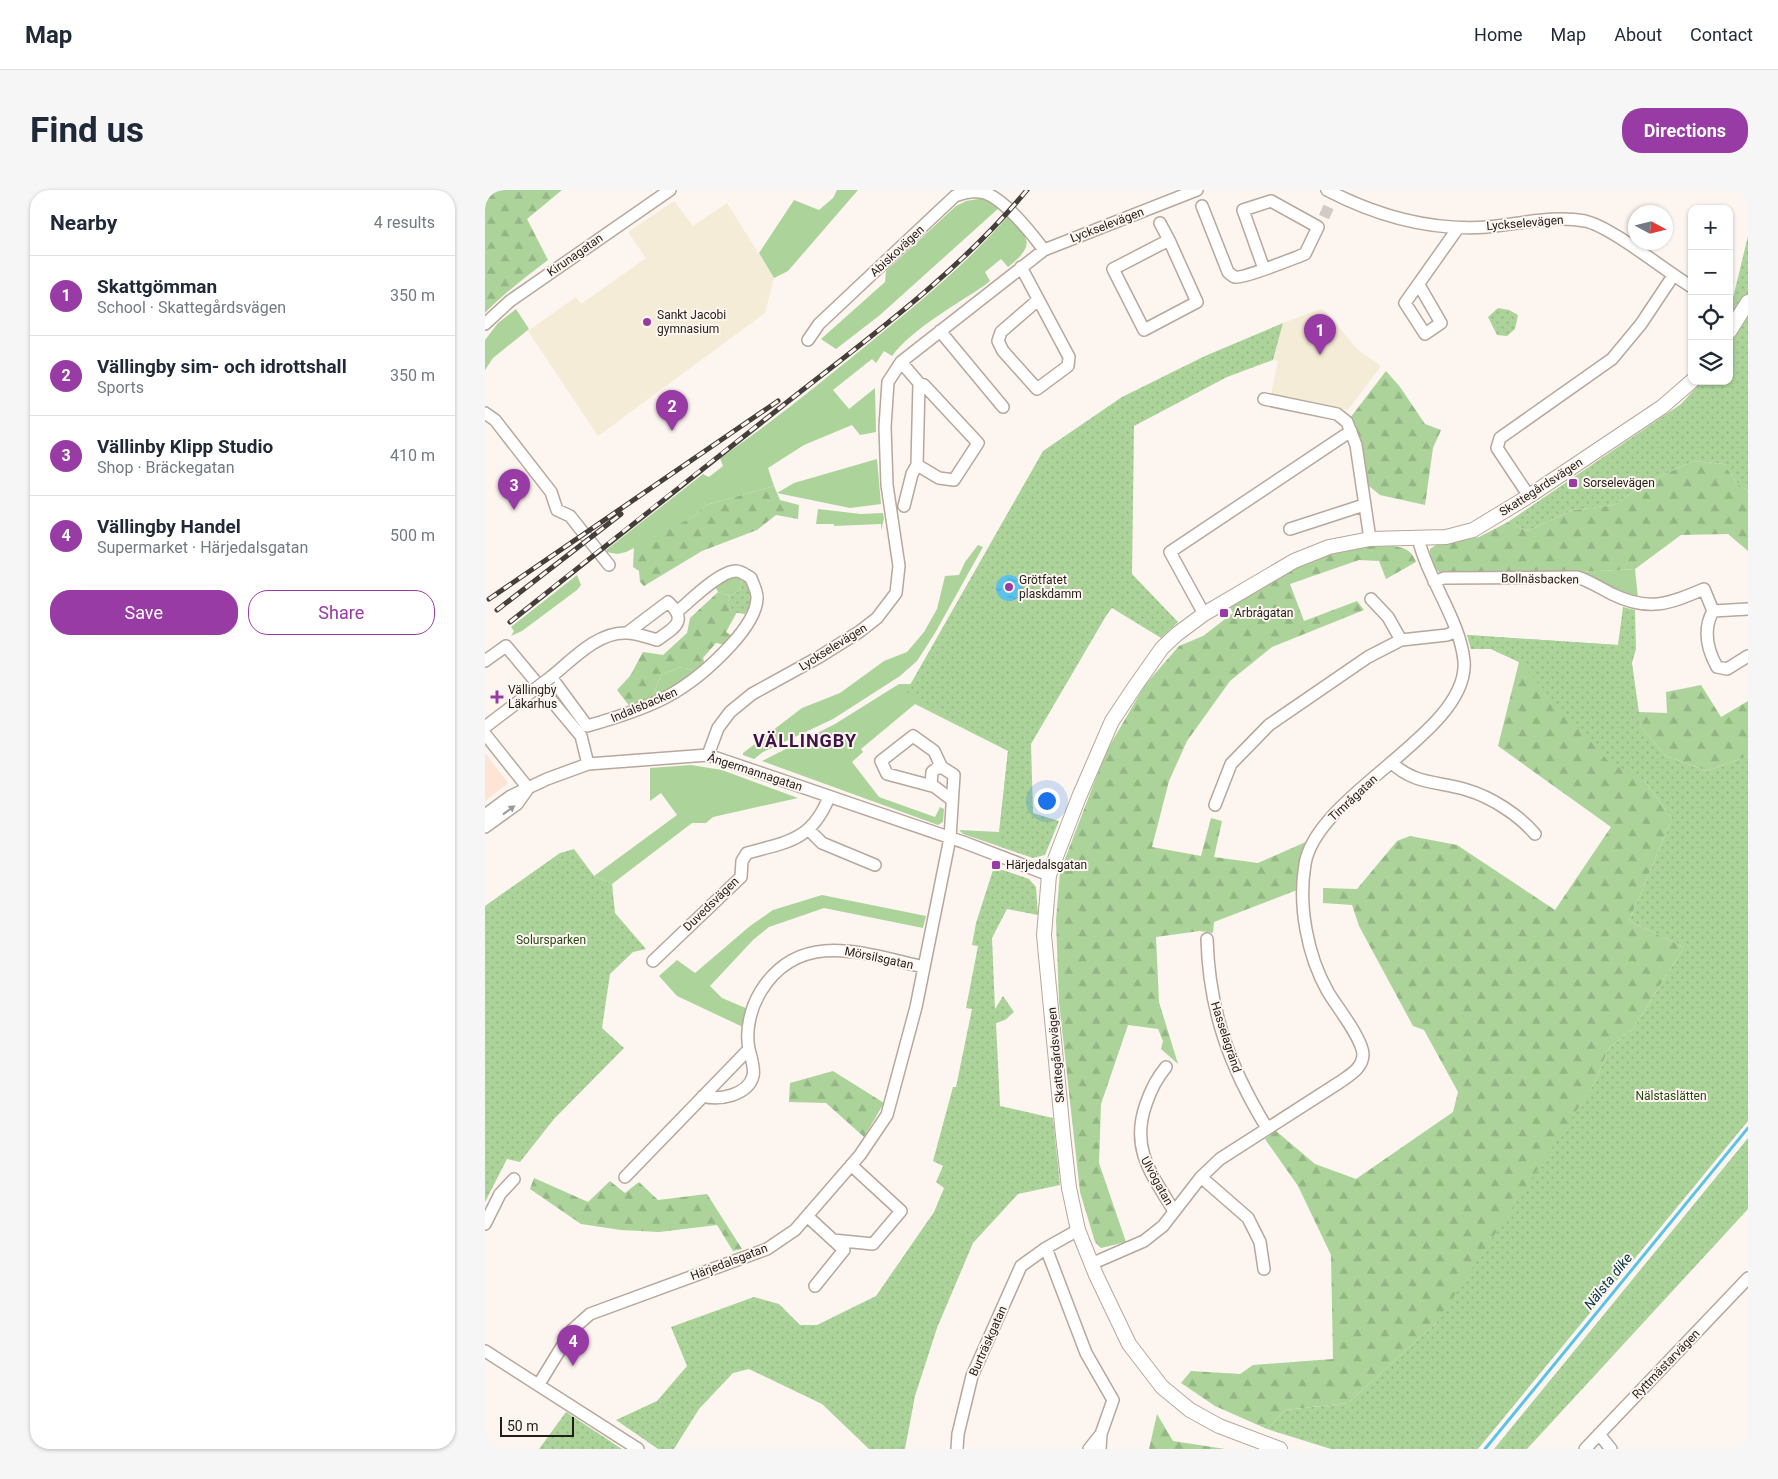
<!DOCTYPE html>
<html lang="en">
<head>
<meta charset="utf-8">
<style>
  body { margin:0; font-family:Roboto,sans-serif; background:#f6f6f7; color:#1f2937 }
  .controls { position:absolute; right:15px; top:15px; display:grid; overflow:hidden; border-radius:10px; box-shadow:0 1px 4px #0004 }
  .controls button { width:45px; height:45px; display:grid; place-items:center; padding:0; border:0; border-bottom:1px solid #e0e1e3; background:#fff; color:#1f2937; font:25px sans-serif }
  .compass { position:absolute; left:1143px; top:15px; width:45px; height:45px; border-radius:50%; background:#fff; box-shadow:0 1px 4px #0004; rotate:97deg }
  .scale { position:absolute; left:15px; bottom:12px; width:74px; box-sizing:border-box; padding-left:5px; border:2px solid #231d19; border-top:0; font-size:14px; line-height:18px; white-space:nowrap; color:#231d19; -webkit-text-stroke:4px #fdf5f0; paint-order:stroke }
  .you { position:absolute; left:561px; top:610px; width:18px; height:18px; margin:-12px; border:4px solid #fff; border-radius:50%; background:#1a73e8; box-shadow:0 0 0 8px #1a73e833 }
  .badge { display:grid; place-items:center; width:32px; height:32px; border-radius:50%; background:#983ba4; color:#fff; font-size:16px; font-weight:700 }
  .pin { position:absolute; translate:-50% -41px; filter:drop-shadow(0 1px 2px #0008) }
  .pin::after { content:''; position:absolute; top:26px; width:18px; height:15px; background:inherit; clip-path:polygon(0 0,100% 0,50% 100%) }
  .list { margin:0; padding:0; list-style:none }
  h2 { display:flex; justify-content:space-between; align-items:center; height:65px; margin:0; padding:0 20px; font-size:21px }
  h2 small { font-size:16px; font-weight:400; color:#747a83 }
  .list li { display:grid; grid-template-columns:32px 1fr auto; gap:15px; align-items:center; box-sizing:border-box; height:80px; padding:0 20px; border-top:1px solid #e0e1e3 }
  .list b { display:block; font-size:19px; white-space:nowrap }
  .list p { margin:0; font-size:16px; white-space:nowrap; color:#747a83 }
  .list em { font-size:16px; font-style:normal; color:#747a83 }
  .actions { display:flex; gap:10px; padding:15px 20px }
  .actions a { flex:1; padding:11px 0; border:1px solid #983ba4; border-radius:20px; text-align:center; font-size:18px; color:#983ba4 }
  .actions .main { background:#983ba4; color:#fff }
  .icon { flex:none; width:28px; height:28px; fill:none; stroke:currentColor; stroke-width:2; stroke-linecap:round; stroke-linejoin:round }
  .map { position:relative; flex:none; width:1263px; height:1259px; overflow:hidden; border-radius:20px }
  header { display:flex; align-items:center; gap:30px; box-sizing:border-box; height:70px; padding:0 25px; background:#fff; border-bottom:1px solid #e0e1e3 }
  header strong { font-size:24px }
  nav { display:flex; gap:28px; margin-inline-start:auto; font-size:18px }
  .intro { display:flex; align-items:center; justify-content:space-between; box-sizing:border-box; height:120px; padding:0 30px }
  h1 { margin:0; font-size:35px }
  .button { padding:12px 22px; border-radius:20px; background:#983ba4; color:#fff; font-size:18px; font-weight:700 }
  main { display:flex; gap:30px; padding:0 30px }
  aside { flex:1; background:#fff; border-radius:20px; box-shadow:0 1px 4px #0004 }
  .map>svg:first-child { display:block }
  .built { fill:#fde4d4 }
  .education { fill:#f5ecd7 }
  .green { fill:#acd39a }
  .forest { fill:url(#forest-firs) }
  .park { fill:url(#park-dots) }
  .water { fill:url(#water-ripples) }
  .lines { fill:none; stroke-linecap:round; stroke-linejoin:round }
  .stream { stroke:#5bc3ea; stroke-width:3 }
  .minor-tunnel { stroke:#d1cac5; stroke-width:11; stroke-dasharray:11 5.5; stroke-linecap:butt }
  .minor-casing { stroke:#b8a79b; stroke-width:14 }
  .tertiary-casing { stroke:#b8a79b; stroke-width:16 }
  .minor { stroke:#fff; stroke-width:11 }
  .tertiary { stroke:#fff; stroke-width:14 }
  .rail-casing { stroke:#453f3b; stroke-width:5 }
  .rail { stroke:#fdf5f0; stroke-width:3; stroke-dasharray:9; stroke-linecap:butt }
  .minor-bridge-casing { stroke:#b8a79b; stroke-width:14; stroke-linecap:butt }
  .minor-bridge { stroke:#fff; stroke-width:11 }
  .oneway { fill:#9c9998 }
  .poi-dot { fill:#983ba4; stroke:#fdf5f0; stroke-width:2 }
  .labels { text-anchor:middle; stroke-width:4; stroke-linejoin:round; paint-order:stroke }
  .street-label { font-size:12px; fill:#231d19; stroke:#fdf5f0 }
  .poi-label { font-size:12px; fill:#231d19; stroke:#fdf5f0; text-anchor:start }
  .park-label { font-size:12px; fill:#284817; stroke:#fdf5f0 }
  .water-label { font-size:14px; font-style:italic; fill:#023343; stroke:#fdf5f0 }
  .district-label { font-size:18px; font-weight:bold; letter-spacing:1px; fill:#401345; stroke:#fdf5f0 }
</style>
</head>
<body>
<header>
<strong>Map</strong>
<nav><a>Home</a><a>Map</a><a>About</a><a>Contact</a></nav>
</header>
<div class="intro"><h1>Find us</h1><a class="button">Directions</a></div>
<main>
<aside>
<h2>Nearby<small>4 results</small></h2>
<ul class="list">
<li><span class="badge">1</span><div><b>Skattgömman</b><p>School · Skattegårdsvägen</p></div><em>350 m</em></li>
<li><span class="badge">2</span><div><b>Vällingby sim- och idrottshall</b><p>Sports</p></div><em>350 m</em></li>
<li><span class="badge">3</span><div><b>Vällinby Klipp Studio</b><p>Shop · Bräckegatan</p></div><em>410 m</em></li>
<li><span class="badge">4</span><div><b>Vällingby Handel</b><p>Supermarket · Härjedalsgatan</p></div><em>500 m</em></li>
</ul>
<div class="actions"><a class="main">Save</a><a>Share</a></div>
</aside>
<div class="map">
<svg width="1263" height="1259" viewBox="0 0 1263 1259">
  <defs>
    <pattern id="forest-firs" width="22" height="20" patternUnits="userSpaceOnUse" patternTransform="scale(1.25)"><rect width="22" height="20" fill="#acd39a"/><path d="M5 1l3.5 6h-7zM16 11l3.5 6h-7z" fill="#94b584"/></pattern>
    <pattern id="park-dots" width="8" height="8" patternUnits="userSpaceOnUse" patternTransform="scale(1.25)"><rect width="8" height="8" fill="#acd39a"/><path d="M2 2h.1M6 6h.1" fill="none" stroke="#94b584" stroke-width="1.8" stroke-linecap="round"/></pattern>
    <pattern id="water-ripples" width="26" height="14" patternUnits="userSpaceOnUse" patternTransform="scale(1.25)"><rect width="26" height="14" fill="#5bc3ea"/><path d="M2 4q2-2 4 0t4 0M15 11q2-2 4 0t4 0" fill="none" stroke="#4fa7c8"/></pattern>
  </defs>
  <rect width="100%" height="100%" fill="#fdf5f0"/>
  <!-- built -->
  <path class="built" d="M0,563l23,30 -23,18z"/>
  <!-- education -->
  <path class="education" d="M189,11l19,25 34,-23 47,75 -9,35 -167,123 -70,-105 48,-34 5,7 65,-46 -18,-26z
    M835,119l5,2 33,39 23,16 -33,44 -77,-16 7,-33 -5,-1 10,-37z"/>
  <!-- green -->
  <path class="green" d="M352,0h21l-70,81 -14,7 -15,-25 35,-53 25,10 14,-12z
    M500,8l15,9 -120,108 -44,34 -15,-10 64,-57 1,-11 70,-65 10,-5z
    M522,27c25,22 27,29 1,50l-7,-8 -16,13 5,9 -5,4c-29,20 -72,43 -93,71l-8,-5 -8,12 -4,-4 -39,31 16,19 26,-21 1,44 -16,3 -8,-10 -48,20 -36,23 6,18 -68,19 -13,12 -67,35 -9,2 -10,-2 -1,-2 97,-76 6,3 14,-11 -3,-8c51,-35 99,-74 147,-113 49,-40 99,-80 140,-128z
    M31,119l13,20 -36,29 -8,12v-30l13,-17z
    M392,269l4,45 -31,4 -73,-15 17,-10z
    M333,319l43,5 22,-1 1,6 -3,11v-6l-47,2v-2h-18z
    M493,355l5,2 -48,86 -18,28 -17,15 -67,43 -70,33 -9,7 -11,-4v-2l59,-45 38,-15 44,-32 23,-9 17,-20 13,-23 8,-33 14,-1 6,-13z
    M1150,379l3,29 -10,-2 -48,-24z
    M92,385l4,10 -4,5 -55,41 -11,5 3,-5 -3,-4z
    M253,387l4,2 -2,11 -10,6 -12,-4 -3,-6 9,-7z
    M196,477l15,4 -17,15 -48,22 22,-12 8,-21z
    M414,494h11l108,63 7,108 -62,-21 -4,-4 40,2 9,-81 -93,-47 -54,45 2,3 -11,10 27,35 56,20 5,-10 4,2 -1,13 -5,3 -176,-64 73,-37z
    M206,575l31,5 76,28 -85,19 -7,6h-14l-80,61 -18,-8 83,-61 -16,-22 -11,8v-33z
    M337,705l104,21 -3,12 -99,-20 -55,19 -16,13 -43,46 12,12 26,11 -3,19 -68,-32 -18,-20 18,-16 18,13 55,-47 23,-16z"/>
  <!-- forest -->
  <path class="forest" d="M0,0h77l-35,29 21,41c-22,17 -44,33 -63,53z
    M901,181l14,16 25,37 16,6 -8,18 -8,57 -45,-10 -16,-13 -14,-64z
    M1208,271l31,3 13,19 11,8v60l-20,-17 -47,1 -46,34 -55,3 -138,2c-8,-5 -14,-14 -12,-25l6,-4 43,-8 29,-15 19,9 46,-21 41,-5 32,-22z
    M289,296l6,14 19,5 -1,14 -22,-4 -19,15 -55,21 -58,35 -4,-4 -1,-11 -6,-4 1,-21 59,-29 13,-12z
    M908,356c13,2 18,4 23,16l-30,17 -7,-18 -20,-1 -69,24 14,37 53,-20 7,9 -92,37 -42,34 -43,60 -18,40 -17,66 49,9 10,-38 11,3 -8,36 44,6 50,-22 -9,25 -2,24 -83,32 -1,11 -13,-2 -44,6 3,65 19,62 -17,-15 2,-8 -5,-12 -30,-4 -27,79 -2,59 27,79 -25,6 -6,-6 -15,-50 -21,-190 -3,-82 4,-48 46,-120 39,-67 34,-39 24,-10 30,-23 -3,-6c39,-25 78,-51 125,-59 12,-3 26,-1 38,-2z
    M233,402l12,4 -2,6 3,9 6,1 -11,20 7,4 -7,9 -10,-2 -13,15 2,7 -9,6 -15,-4 -20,8 -8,21 -22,12 -14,-18 13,-14 13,-24 20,3 24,-22 3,-15z
    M982,445l151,10 27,136 27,38 -43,102 55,26 -51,82 -24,19 -15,36 -126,196 -32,43 -88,80 -63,7 -18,19 -52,-23 -34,-23 10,-12 49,3 13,-9 80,-6 -2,-104 -33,-69 -33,-47 11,-8 39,33 41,15 97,-67 5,-20 -34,-62 -11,-4 -54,-100 -7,-21 -29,-2v-15l34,1 40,-48 13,-5 47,9 98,65 56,-83 -113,-81 21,-84 -28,-13h-20z
    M1216,495l20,32 27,-16v55l-41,15 -41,-15 -25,-29 -3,-15 29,1 -1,-21z
    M348,881l51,32 -20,34 -38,-34 -37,-1 1,-19z
    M49,988l54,24 22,-21 15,12 14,-11 19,18 49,-6 35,55 -9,2 -16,-26 -58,7 -38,-2 -40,-6 -51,-35z
    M672,1224l16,27 52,8h-76z"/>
  <!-- park -->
  <path class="park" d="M1263,46v255l-11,-8 -13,-19 -31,-3 -47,22 -32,22 -41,5 -46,21 -19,-9 173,-118 21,-23h27v-40l4,-43z
    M1013,118l11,2 9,5 -3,14 -8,7 -10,-1 -9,-18z
    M798,133l-10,37 -46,17 -93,49 -2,148 46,48 -17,16 -49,-30 -6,8 -75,128 2,69 26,8 -14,34 -12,3 -35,-12 10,-95 -102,-59 137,-241 79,-54 83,-41z
    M257,389l4,1 8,19 -9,15 -14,-2 -3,-10 2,-6 10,-6z
    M1138,417l12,3 1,39 -4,14 9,64 25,29 41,15 41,-15v365l-270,328h-147l-64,-20 18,-19 63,-7 88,-80 158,-239 15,-36 24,-19 51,-82 -55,-26 43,-102 -27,-38 -36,-19 -90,-100 -28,-13h-20l-4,-14 151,10z
    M89,659l20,27 18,8 3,29 31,36 -13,3 -23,22 -8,54 22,20 -70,71 -34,43 -13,-3 -22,43v-296l75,-53z
    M509,677l35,12 7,8 2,28 -31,-6 -15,29 3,71 8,-13 11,16 -9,8 -9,3 4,83 53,12 7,67 -42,9 -45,49 -36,85 -22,68 -10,53h-36l-47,-45 -73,-35 -16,4 -34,36 -25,40h-16l-42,-29 41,-19 30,-35 -16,-39 83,-30 25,7 21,21h17l59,-29 58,-84 10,-24 -8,-6 7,-16 -10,-5 20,-74h3l16,-78 -6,-1 12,-62 -6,-1 4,-22z
    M1263,948v71l-221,240h-33z
    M81,1222l56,37h-83z"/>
  <!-- water -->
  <path class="water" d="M511 398a13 13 0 1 1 26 0a13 13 0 1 1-26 0Z"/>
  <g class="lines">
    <!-- stream -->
    <path class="stream" d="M1000,1259l263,-321"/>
    <!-- minor-tunnel -->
    <path class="minor-tunnel" d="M839,27l6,-13"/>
    <defs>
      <path id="minor" d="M842,0c50,26 103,41 160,37 33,-3 66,-12 98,-6 27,6 80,50 107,66
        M717,16l26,66c2,2 4,4 7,5 8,2 59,-19 70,-23l13,-27 -47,-26 -28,9 21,59
        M675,33l9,17 -56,29 31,61 53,-28 -28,-62
        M536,77l48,90 -1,9 -31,23 -34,-38 -5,-10 3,-9 37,-32
        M934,95l22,38 -16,11 -20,-31 53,-75
        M0,134l25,-23 160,-111
        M455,141l63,76
        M323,150l11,-16 136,-128c10,-4 19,-6 30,-3 19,6 47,41 59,57
        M416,172l18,21 -2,82 22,13 15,2 24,-37 -54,-58 -5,-2
        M779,209l73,15 10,8 9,23 14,94
        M0,223l10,7 56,72 6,18 13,6 39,49
        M1044,306l-32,-48 3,-10 112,-79 29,-35 32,-48
        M419,316l8,-32 5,-9
        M805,339l74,-24
        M949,392l10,-4 133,-1c13,4 23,11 35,17 37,18 56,10 92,-5l9,22
        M886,409l17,18 13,23
        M1228,421c-10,18 -6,38 4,56l10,2 21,-13
        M1228,421l35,-2
        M719,424l-34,-62 181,-121
        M142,443l41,-31c21,19 6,26 -11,38 -10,-3 -21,-7 -31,-7 -29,-1 -54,27 -75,44l36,49c64,-18 99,-32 144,-81 11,-12 25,-30 26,-46 1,-6 -4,-15 -6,-21 -5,-3 -10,-7 -15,-7 -16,0 -45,29 -58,40
        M0,471l21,-15 75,90 7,28
        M0,537l46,-35
        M0,544l43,54
        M223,565l10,-27 12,-16 22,-18 67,-37 40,-25 18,-14 19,-25 3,-27 -12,-81 -2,-58 3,-45 13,-20 143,-112 153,-60
        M907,573c23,22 47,18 75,27 24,7 52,25 68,44
        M447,596l-45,-12 -6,-13 32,-25 21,15 8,17
        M730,615l16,-41 38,-39 99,-68 33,-17 46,-5 9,-4
        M0,625l26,-19 36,-17 41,-15 120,-9 255,87 86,33
        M0,637l32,-23 10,-14
        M324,640l13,13 53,22
        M722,749c2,72 23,129 60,189
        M168,771l88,-84 1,-16 5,-8c41,-11 65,-13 82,-56
        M681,877c-10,12 -15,22 -20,37 -16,45 6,71 28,107
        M218,906c16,5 45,-1 50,-20 2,-7 -2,-19 -4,-27
        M140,987l124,-128c-4,-19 2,-42 12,-58 39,-63 104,-37 163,-24
        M716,987l47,41 12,24 4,27
        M322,1026l37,34 -29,36
        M0,1034l15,-30 14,-15
        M348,1050l40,4 28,-33 -50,-46
        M561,1058l40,105 27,47 -12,34 -1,15
        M606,1074l53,-23 19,-15 38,-49 19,-18 120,-77c10,-7 23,-14 23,-28 -1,-16 -26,-47 -35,-62 -21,-37 -30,-87 -23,-128 12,-71 165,-132 159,-203 -4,-41 -36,-81 -46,-123
        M0,1161l153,98
        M54,1194l33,-54 18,-16 177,-65 28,-19 65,-75 27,-40 29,-108 34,-169 4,-63 -11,-7h-6l-5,4 -1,12 21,16
        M1114,1244l12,15
        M472,1259l1,-15 14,-58 49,-110 25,-18 32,-18
        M604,1259l12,-15
        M1100,1259l163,-171"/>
      <path id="tertiary" d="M1244,142l19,-30
        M795,1259l-61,-23 -29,-16 -28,-23 -33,-43 -33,-69 -18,-45 -9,-42 -6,-53 -19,-200 5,-60 30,-78 33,-76 24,-36 26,-37 15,-14 27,-20 90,-53 35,-14 41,-8 76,-2 27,-7 56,-34 133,-89 30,-26"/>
    </defs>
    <!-- minor casing -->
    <use href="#minor" class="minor-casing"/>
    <!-- tertiary casing -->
    <use href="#tertiary" class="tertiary-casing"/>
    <!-- minor -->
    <use href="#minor" class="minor"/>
    <!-- tertiary -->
    <use href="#tertiary" class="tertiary"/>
    <defs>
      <path id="rail" d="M4,409l289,-198
        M12,420l124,-96
        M25,432c92,-74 184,-147 276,-219 84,-66 172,-130 241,-213"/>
    </defs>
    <!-- rail casing -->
    <use href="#rail" class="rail-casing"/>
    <!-- rail -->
    <use href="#rail" class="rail"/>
    <defs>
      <path id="minor-bridge" d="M46,502l20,-15"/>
    </defs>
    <!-- minor-bridge casing -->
    <use href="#minor-bridge" class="minor-bridge-casing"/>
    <!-- minor-bridge -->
    <use href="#minor-bridge" class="minor-bridge"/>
  </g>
  <!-- one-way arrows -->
  <defs><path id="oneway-solid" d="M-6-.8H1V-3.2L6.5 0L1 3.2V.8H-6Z" transform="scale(1.25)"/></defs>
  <use class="oneway" href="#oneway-solid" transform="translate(24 620) rotate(-36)"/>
  <!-- markers -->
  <g class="poi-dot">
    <circle cx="162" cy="132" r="5"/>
    <rect x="1083" y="288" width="10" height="10" rx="2.5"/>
    <circle cx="524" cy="397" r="5"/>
    <rect x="734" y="418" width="10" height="10" rx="2.5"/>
    <path d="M9.5 499.5h5v5h5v5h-5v5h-5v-5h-5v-5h5z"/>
    <rect x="506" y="670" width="10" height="10" rx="2.5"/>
  </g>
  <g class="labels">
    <!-- street labels -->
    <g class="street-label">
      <text transform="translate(1040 33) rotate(-5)" y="4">Lyckselevägen</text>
      <text transform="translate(622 35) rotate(-21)" y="4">Lyckselevägen</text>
      <text transform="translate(412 61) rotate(-43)" y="4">Abiskovägen</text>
      <text transform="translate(90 65) rotate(-35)" y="4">Kirunagatan</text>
      <text transform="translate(1056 297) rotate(-33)" y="4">Skattegårdsvägen</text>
      <text transform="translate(1055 389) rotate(1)" y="4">Bollnäsbacken</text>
      <text transform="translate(348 457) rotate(-32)" y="4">Lyckselevägen</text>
      <text transform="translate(159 515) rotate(-23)" y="4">Indalsbacken</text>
      <text transform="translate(270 582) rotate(18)" y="4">Ångermannagatan</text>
      <text transform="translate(868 608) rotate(-43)" y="4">Timrågatan</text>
      <text transform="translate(226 714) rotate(-44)" y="4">Duvedsvägen</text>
      <text transform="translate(394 768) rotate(12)" y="4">Mörsilsgatan</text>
      <text transform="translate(741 847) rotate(72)" y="4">Hasselagränd</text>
      <text transform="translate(571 865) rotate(-95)" y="4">Skattegårdsvägen</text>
      <text transform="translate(672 991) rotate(61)" y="4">Ulvögatan</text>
      <text transform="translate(244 1072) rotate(-21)" y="4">Härjedalsgatan</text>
      <text transform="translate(503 1151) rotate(-66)" y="4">Burträskgatan</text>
      <text transform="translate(1181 1174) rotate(-46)" y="4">Ryttmästarvägen</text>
    </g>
    <!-- poi labels -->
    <g class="poi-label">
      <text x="172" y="129">Sankt Jacobi<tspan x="172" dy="14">gymnasium</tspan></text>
      <text x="1098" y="297">Sorselevägen</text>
      <text x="534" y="394">Grötfatet<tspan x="534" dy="14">plaskdamm</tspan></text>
      <text x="749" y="427">Arbrågatan</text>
      <text x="23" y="504">Vällingby<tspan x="23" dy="14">Läkarhus</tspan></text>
      <text x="521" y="679">Härjedalsgatan</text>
    </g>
    <!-- park labels -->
    <g class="park-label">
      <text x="66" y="754">Solursparken</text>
      <text x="1186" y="910">Nälstaslätten</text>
    </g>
    <!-- water labels -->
    <g class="water-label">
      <text transform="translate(1123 1091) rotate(-51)" y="5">Nälsta dike</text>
    </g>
    <!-- district labels -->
    <g class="district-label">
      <text x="320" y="557">VÄLLINGBY</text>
    </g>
  </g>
</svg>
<div class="controls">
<button>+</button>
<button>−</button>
<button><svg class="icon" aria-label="locate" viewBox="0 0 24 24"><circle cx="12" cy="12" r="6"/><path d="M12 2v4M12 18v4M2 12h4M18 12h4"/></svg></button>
<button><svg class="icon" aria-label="layers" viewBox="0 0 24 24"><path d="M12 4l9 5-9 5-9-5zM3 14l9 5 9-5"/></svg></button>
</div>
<svg class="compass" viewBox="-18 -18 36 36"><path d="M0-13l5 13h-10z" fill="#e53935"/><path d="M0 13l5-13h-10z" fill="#747a83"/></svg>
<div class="scale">50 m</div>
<div class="you"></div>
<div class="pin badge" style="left:835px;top:165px">1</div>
<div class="pin badge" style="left:187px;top:241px">2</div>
<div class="pin badge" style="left:29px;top:320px">3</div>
<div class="pin badge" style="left:88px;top:1176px">4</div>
</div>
</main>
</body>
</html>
